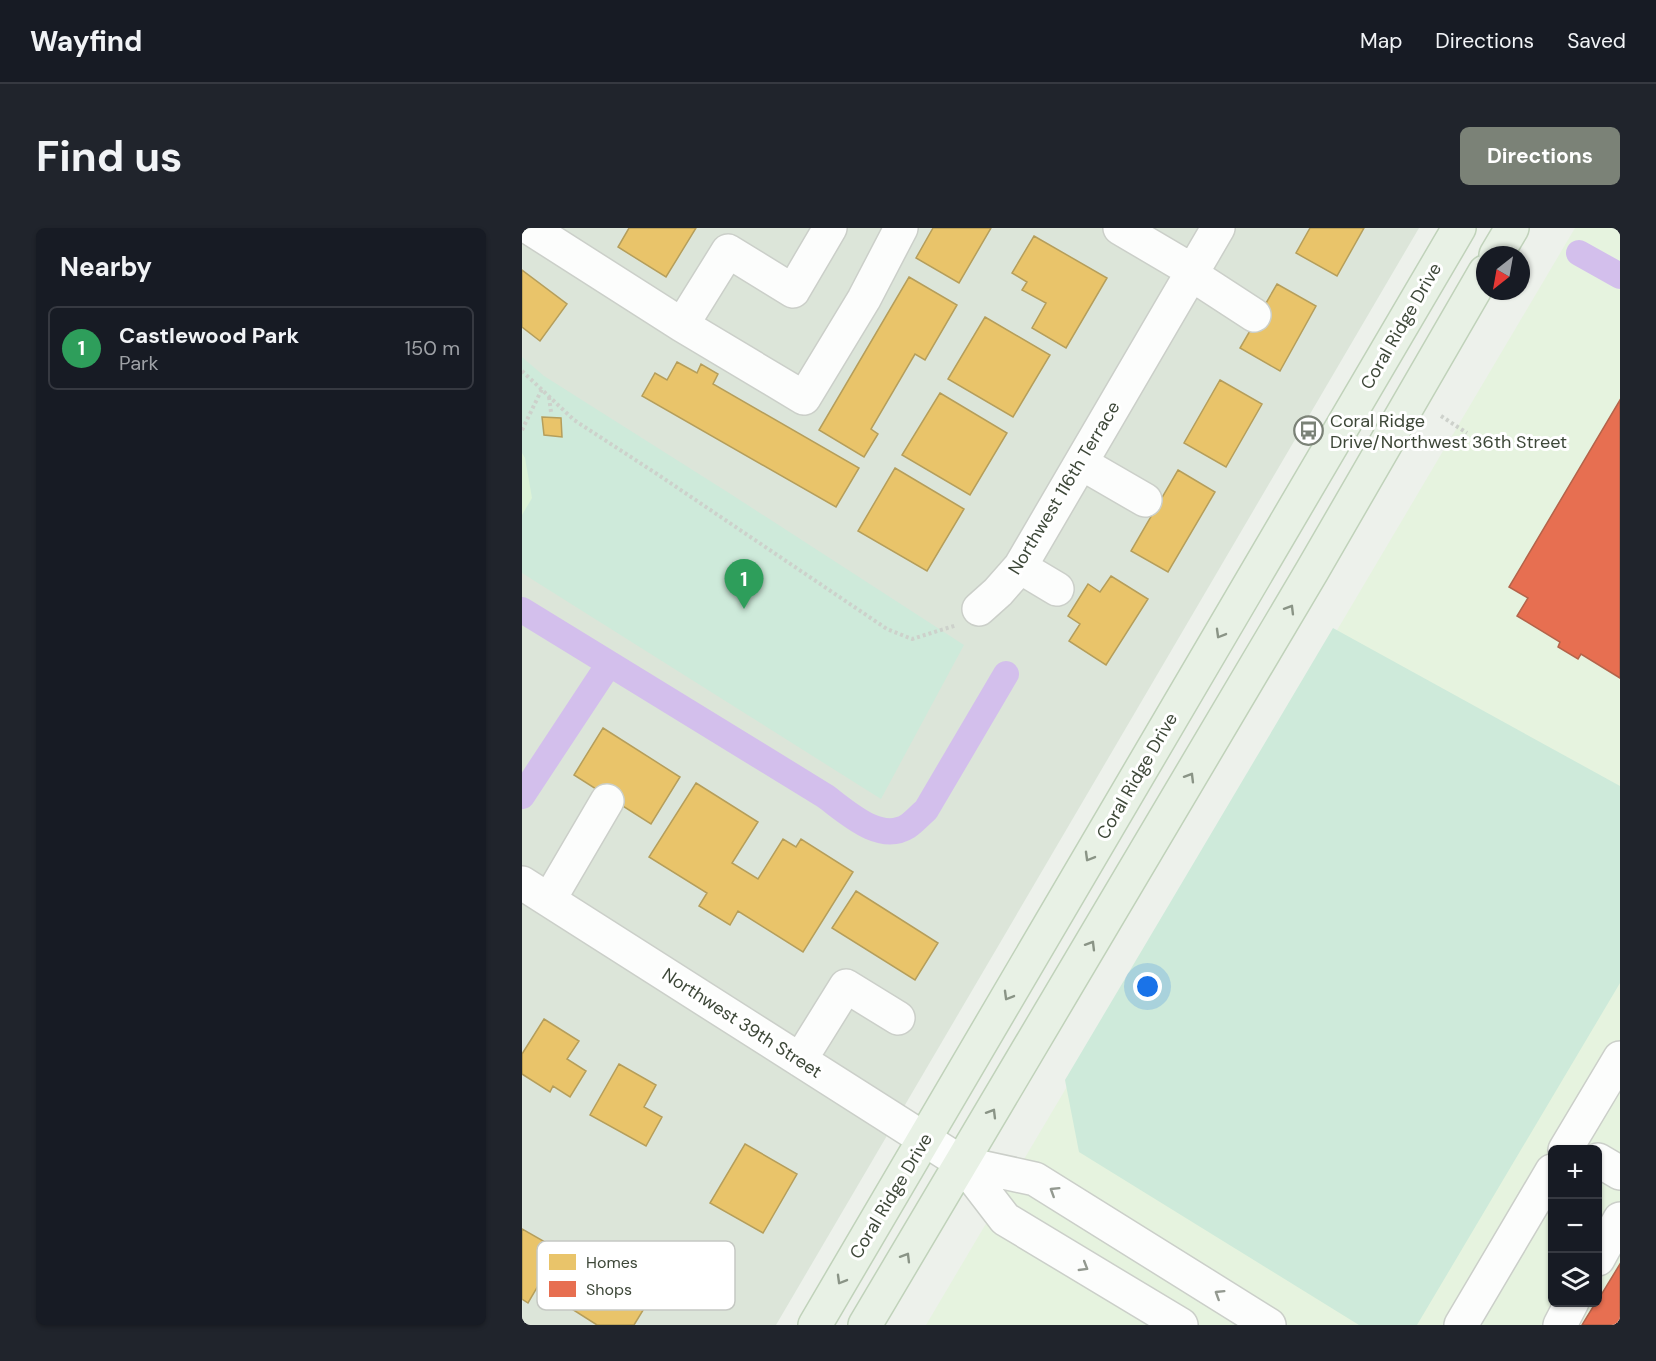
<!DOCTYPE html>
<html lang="en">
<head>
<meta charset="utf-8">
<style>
  body { margin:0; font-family:"DM Sans",sans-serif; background:#20242c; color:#f1f3f6 }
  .controls { position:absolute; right:18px; bottom:18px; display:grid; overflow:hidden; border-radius:9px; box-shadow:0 2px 4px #0004 }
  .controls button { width:54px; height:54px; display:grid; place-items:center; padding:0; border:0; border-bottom:2px solid #363941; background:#171b24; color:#f1f3f6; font:30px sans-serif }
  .compass { position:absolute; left:954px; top:18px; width:54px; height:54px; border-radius:50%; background:#171b24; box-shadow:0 2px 4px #0004; rotate:211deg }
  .you { position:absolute; left:626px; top:759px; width:21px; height:21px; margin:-15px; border:4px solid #fff; border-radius:50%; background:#1a73e8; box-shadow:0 0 0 9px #1a73e833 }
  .badge { display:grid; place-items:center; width:39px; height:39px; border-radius:50%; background:#7b8277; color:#fff; font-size:20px; font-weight:700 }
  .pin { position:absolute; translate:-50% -50px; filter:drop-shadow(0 2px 3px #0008) }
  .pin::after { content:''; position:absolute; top:32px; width:21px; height:18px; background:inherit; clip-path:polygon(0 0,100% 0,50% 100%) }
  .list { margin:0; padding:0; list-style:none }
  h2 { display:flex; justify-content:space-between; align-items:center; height:78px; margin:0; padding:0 24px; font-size:26px }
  h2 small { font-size:20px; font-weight:400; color:#9ea1a6 }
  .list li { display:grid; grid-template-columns:39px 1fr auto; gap:18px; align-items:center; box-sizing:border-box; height:84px; margin:0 12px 12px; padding:0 12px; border:2px solid #363941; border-radius:9px }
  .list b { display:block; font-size:22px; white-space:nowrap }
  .list p { margin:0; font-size:20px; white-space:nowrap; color:#9ea1a6 }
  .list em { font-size:20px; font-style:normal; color:#9ea1a6 }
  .icon { flex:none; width:33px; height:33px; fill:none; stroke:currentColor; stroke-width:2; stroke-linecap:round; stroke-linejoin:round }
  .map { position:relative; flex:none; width:1098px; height:1097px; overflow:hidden; border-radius:9px }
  header { display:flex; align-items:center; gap:36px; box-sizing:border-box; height:84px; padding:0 30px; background:#171b24; border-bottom:2px solid #363941 }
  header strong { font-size:28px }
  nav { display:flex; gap:33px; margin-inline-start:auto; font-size:21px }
  .intro { display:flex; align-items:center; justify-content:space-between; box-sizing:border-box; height:144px; padding:0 36px }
  h1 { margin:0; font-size:42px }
  .button { padding:15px 27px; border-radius:9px; background:#7b8277; color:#fff; font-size:21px; font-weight:700 }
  main { display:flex; gap:36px; padding:0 36px }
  aside { flex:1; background:#171b24; border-radius:9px; box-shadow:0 2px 4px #0004 }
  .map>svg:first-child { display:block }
  .residential { fill:#dce5d9 }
  .commercial { fill:#e6f3df; fill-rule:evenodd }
  .green { fill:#ceeada }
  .sand { fill:#dcf3d7 }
  .homes { fill:#e9c46a; stroke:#b59e5b; stroke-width:1.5 }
  .shops { fill:#e76f51; stroke:#b4634a; stroke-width:1.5 }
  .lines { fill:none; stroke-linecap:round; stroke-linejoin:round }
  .canal { stroke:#d3bfec; stroke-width:26 }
  .minor-casing { stroke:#cbcfc9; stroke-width:36 }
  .major-casing { stroke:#c0d2ba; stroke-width:36 }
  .path { stroke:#cdd1cb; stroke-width:4; stroke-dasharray:3 3; stroke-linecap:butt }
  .minor { stroke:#fcfdfc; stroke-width:33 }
  .major { stroke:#e8f1e5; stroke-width:33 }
  .oneway { stroke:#8a9486 }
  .oneway2 { stroke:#939990 }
  .labels { text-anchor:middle; stroke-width:6; stroke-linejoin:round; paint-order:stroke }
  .street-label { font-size:18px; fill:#3d4738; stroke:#fff }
  .poi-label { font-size:18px; fill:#3d4738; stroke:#fff; text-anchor:start }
  .key { fill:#fff; stroke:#c5c8c3; stroke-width:1.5 }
  .key-label { font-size:16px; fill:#3d4738 }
</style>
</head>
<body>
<header>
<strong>Wayfind</strong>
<nav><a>Map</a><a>Directions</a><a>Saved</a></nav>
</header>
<div class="intro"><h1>Find us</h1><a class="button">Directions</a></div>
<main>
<aside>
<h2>Nearby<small></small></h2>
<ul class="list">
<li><span class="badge" style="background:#2e9e5b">1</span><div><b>Castlewood Park</b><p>Park</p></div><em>150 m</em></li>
</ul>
</aside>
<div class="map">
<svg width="1098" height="1097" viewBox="0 0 1098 1097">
  <rect width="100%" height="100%" fill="#edf1eb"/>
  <!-- residential -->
  <path class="residential" d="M0,0h897l-643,1097h-254z"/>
  <!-- commercial -->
  <path class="commercial" d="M1053,0h45v1097h-694zM1030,922h46v152h-46z"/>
  <!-- green -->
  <path class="green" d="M0,129l22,19 185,117 235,152 -83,154 -359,-226z
    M811,400l287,158v197l-203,342h-58l-280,-173 -14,-72z"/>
  <!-- sand -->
  <path class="sand" d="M0,225l3,5 7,40 -10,17z"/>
  <!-- homes -->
  <path class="homes" d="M107,0h67l-30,49 -48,-30z
    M411,0h58l-32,55 -43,-25z
    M788,0h54l-27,48 -41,-23z
    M512,8l73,42 -41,70 -34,-20 14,-25 -24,-13 5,-8 -15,-9z
    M0,42l45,34 -27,37 -18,-14z
    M387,49l48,28 -32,55 -10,-6 -44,75 7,5 -14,23 -45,-27z
    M755,56l39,22 -36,65 -40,-23z
    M463,89l65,38 -37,62 -65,-38z
    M155,134l20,11 4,-9 17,10 -5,10 146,84 -23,39 -194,-111 13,-23 12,7z
    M698,152l42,24 -36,63 -42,-24z
    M418,165l67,40 -37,62 -68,-40z
    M20,189l19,1 1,19 -18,-2z
    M373,240l69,41 -37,62 -69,-40z
    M656,242l37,22 -47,80 -37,-21z
    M589,348l37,23 -42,66 -37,-24 11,-17 -12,-8 20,-32 12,8z
    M81,500l77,49 -29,47 -77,-49z
    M174,555l62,39 -26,41 26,16 25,-40 13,8 5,-8 52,33 -50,80 -65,-41 -8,14 -31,-19 8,-13 -58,-36z
    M334,663l82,52 -23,37 -83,-52z
    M22,791l35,22 -12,18 19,12 -16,26 -17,-11 -3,6 -28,-18v-20z
    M97,836l37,21 -12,22 18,10 -16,29 -56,-31z
    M223,916l52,30 -34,59 -53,-30z
    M0,1001l37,21 -31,53 -6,-4z
    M64,1042l59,37 -11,18h-37l-33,-21z"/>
  <!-- shops -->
  <path class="shops" d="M1098,172v278l-39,-24 -3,5 -20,-12 2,-5 -43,-26 11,-18 -19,-11z
    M1098,1036v61h-38l14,-23h2v-2z"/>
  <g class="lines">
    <!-- canal -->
    <path class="canal" d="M1057,25l41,23
      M0,382l303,186c22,16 55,48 83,30 7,-5 12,-11 18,-16l80,-136
      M0,568l87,-132"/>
    <defs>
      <path id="minor" d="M8,0l152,97 122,73 60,-99 37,-71
        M598,0l73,43
        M669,46l63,41
        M160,97l46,-74 65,40 37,-63
        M559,235l64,37
        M498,339l37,22
        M457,381l19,-17 22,-25 198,-339
        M0,655l440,280 73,16 234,146
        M27,672l58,-99
        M278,832l46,-74 52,32
        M1043,922l55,-92
        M1076,932l22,13
        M440,935l43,56 176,106
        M1076,1031l22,-40
        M939,1097l91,-154
        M1038,1097l12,-23"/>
      <path id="major" d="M974,27l16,-27
        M293,1097l644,-1097
        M343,1097l447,-754 173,-299"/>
    </defs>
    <!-- minor casing -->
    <use href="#minor" class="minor-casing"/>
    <!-- major casing -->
    <use href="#major" class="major-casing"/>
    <!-- path -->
    <path class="path" d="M0,143l52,49 83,54 230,155 25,10 45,-14
      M27,169l2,15
      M919,188l26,17
      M0,202l20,-41"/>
    <!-- minor -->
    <use href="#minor" class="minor"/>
    <!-- major -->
    <use href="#major" class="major"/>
  </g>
  <!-- one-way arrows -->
  <defs><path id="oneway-chevron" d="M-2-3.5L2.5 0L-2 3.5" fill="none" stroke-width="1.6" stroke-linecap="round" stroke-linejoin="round" transform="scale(1.5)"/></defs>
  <g class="oneway">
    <use href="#oneway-chevron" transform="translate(768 381) rotate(-59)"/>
    <use href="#oneway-chevron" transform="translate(698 406) rotate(120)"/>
    <use href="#oneway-chevron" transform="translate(668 549) rotate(-59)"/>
    <use href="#oneway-chevron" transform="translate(567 629) rotate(120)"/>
    <use href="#oneway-chevron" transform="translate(569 717) rotate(-59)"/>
    <use href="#oneway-chevron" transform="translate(486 768) rotate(120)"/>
    <use href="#oneway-chevron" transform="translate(470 885) rotate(-59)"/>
    <use href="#oneway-chevron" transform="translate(384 1029) rotate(-59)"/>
    <use href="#oneway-chevron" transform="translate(319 1052) rotate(120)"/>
  </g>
  <g class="oneway2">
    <use href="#oneway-chevron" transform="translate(532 963) rotate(-148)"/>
    <use href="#oneway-chevron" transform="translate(562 1039) rotate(31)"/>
    <use href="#oneway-chevron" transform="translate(697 1066) rotate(-148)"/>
  </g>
  <!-- icons -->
  <defs>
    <symbol id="bus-ring" viewBox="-11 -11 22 22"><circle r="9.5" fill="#fff" stroke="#7b8277" stroke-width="1.5"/><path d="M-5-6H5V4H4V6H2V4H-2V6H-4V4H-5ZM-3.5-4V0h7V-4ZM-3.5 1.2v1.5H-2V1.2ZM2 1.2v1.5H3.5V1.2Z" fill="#7b8277"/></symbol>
  </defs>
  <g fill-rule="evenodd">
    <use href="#bus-ring" x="770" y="186" width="33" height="33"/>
  </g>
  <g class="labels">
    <!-- street labels -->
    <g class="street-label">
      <text transform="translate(879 98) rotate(-60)" y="6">Coral Ridge Drive</text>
      <text transform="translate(542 260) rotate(-59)" y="6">Northwest 116th Terrace</text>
      <text transform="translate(615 548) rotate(-60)" y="6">Coral Ridge Drive</text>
      <text transform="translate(220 795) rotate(33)" y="6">Northwest 39th Street</text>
      <text transform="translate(369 968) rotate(-59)" y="6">Coral Ridge Drive</text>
    </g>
    <!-- poi labels -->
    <g class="poi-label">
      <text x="808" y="199">Coral Ridge<tspan x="808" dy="21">Drive/Northwest 36th Street</tspan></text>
    </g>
  </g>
  <!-- legend -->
  <rect x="15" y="1013" width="198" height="69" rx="9" class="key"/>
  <rect x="27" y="1026" width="27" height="16" fill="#e9c46a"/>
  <rect x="27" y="1053" width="27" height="16" fill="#e76f51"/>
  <g class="key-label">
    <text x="64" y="1040">Homes</text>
    <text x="64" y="1067">Shops</text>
  </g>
</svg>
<div class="controls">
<button>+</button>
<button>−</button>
<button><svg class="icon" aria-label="layers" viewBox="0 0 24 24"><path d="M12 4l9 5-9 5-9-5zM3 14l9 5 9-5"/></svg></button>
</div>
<svg class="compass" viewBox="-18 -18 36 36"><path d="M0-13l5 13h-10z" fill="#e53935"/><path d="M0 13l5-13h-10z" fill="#9ea1a6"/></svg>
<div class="you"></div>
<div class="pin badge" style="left:222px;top:381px;background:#2e9e5b">1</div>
</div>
</main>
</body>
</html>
